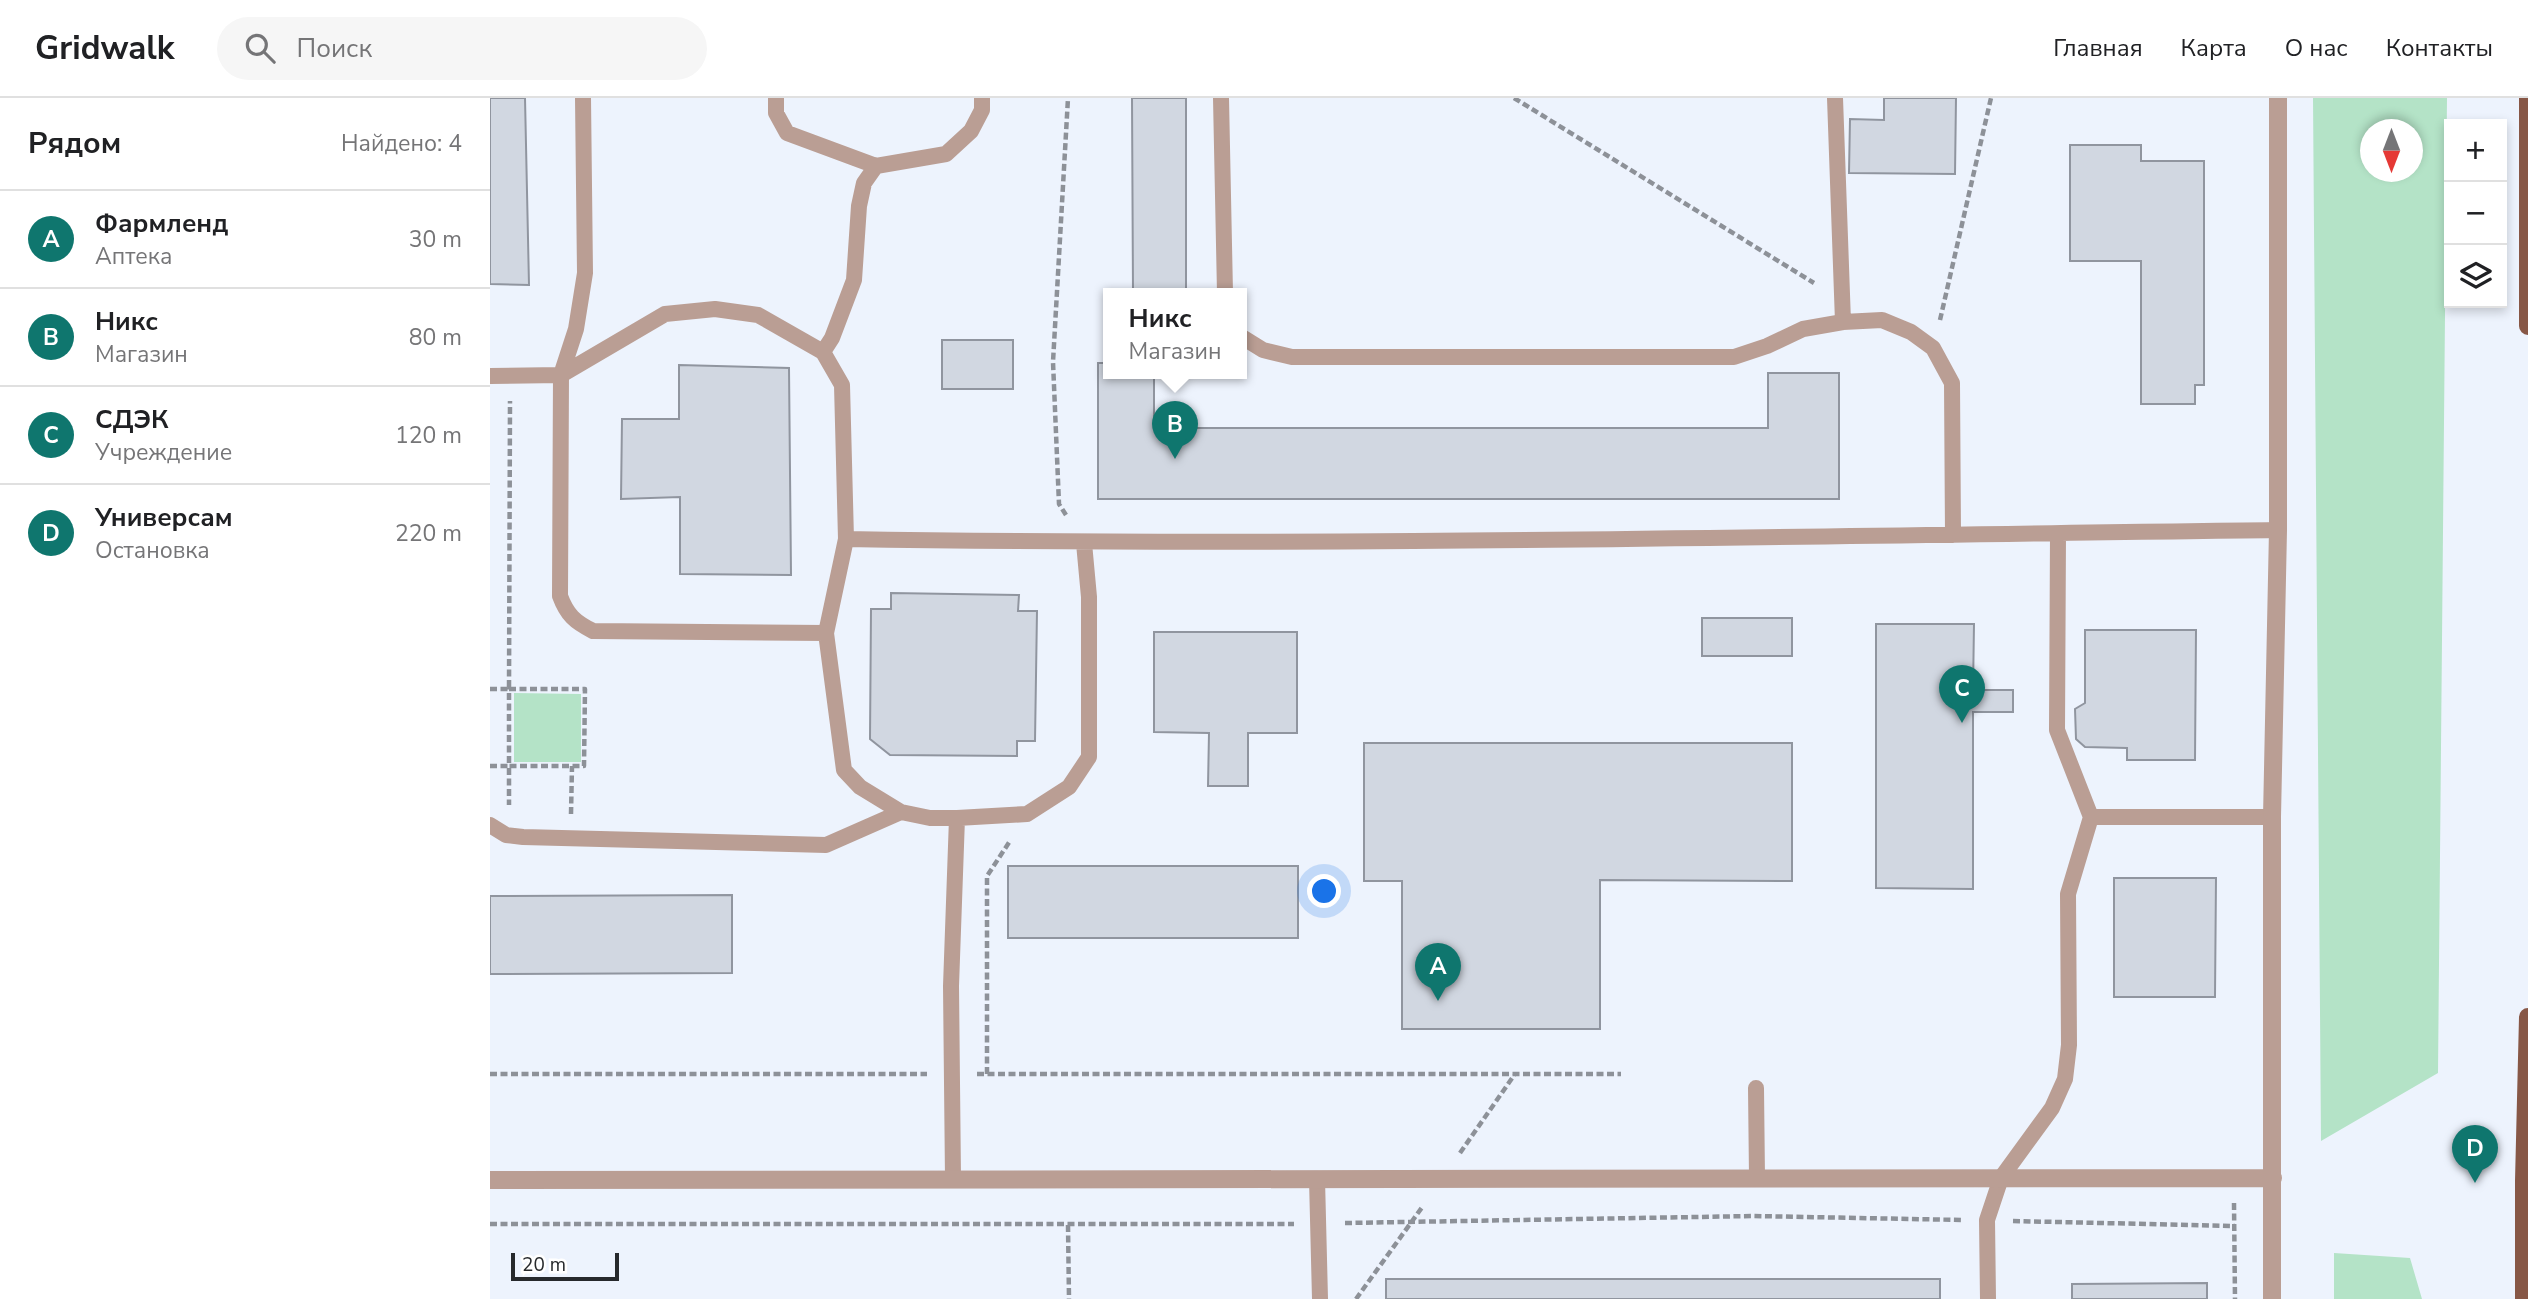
<!DOCTYPE html>
<html lang="ru">
<head>
<meta charset="utf-8">
<style>
  body { margin:0; font-family:"Nunito Sans",sans-serif; background:#f6f6f6; color:#202124 }
  .controls { position:absolute; right:21px; top:21px; display:grid; overflow:hidden; border-radius:0px; box-shadow:0 4px 10px #0003 }
  .controls button { width:63px; height:63px; display:grid; place-items:center; padding:0; border:0; border-bottom:2px solid #e0e0e0; background:#fff; color:#202124; font:35px sans-serif }
  .compass { position:absolute; left:1870px; top:21px; width:63px; height:63px; border-radius:50%; background:#fff; box-shadow:0 4px 10px #0003; rotate:180deg }
  .scale { position:absolute; left:21px; bottom:18px; width:108px; box-sizing:border-box; padding-left:7px; border:4px solid #26292c; border-top:0; font-size:19px; line-height:24px; white-space:nowrap; color:#26292c; -webkit-text-stroke:5px #fff; paint-order:stroke }
  .you { position:absolute; left:835px; top:794px; width:24px; height:24px; margin:-18px; border:5px solid #fff; border-radius:50%; background:#1a73e8; box-shadow:0 0 0 10px #1a73e833 }
  .badge { display:grid; place-items:center; width:46px; height:46px; border-radius:50%; background:#0f766e; color:#fff; font-size:23px; font-weight:700 }
  .pin { position:absolute; translate:-50% -58px; filter:drop-shadow(0 2px 4px #0008) }
  .pin::after { content:''; position:absolute; top:37px; width:24px; height:21px; background:inherit; clip-path:polygon(0 0,100% 0,50% 100%) }
  .popup { position:absolute; left:613px; top:190px; width:144px; height:91px; box-sizing:border-box; display:grid; place-content:center; border-radius:0px; background:#fff; filter:drop-shadow(0 2px 5px #0005); font-size:23px; white-space:nowrap; color:#757577 }
  .popup b { font-size:26px; color:#202124 }
  .popup::after { content:''; position:absolute; left:50%; top:100%; margin-left:-14px; border:14px solid transparent; border-top-color:#fff }
  .list { margin:0; padding:0; list-style:none }
  h2 { display:flex; justify-content:space-between; align-items:center; height:91px; margin:0; padding:0 28px; font-size:30px }
  h2 small { font-size:23px; font-weight:400; color:#757577 }
  .list li { display:grid; grid-template-columns:46px 1fr auto; gap:21px; align-items:center; box-sizing:border-box; height:98px; padding:0 28px; border-top:2px solid #e0e0e0 }
  .list b { display:block; font-size:26px; white-space:nowrap }
  .list p { margin:0; font-size:23px; white-space:nowrap; color:#757577 }
  .list em { font-size:23px; font-style:normal; color:#757577 }
  .icon { flex:none; width:38px; height:38px; fill:none; stroke:currentColor; stroke-width:2; stroke-linecap:round; stroke-linejoin:round }
  .map { position:relative; flex:none; width:2038px; height:1201px; overflow:hidden }
  header { display:flex; align-items:center; gap:42px; box-sizing:border-box; height:98px; padding:0 35px; background:#fff; border-bottom:2px solid #e0e0e0 }
  header strong { font-size:33px }
  nav { display:flex; gap:38px; margin-inline-start:auto; font-size:24px }
  .search { width:490px; height:63px; background:#f6f6f6; display:flex; align-items:center; gap:18px; box-sizing:border-box; padding:0 24px; border-radius:38px; color:#757577; font-size:26px }
  main { display:flex }
  aside { flex:1; background:#fff }
  .map>svg:first-child { display:block }
  .green { fill:#b4e3c7; fill-rule:evenodd }
  .building { fill:#d1d7e1; stroke:#90959f; stroke-width:2 }
  .lines { fill:none; stroke-linecap:round; stroke-linejoin:round }
  .path { stroke:#8d9198; stroke-width:4.5; stroke-dasharray:7 3.5; stroke-linecap:butt }
  .service { stroke:#ba9e94; stroke-width:16 }
  .tertiary { stroke:#ba9e94; stroke-width:18 }
  .primary { stroke:#875746; stroke-width:18 }
</style>
</head>
<body>
<header>
<strong>Gridwalk</strong>
<div class="search"><svg class="icon" aria-label="search" viewBox="0 0 24 24"><circle cx="10" cy="10" r="6"/><path d="M15 15l6 6"/></svg>Поиск</div>
<nav><a>Главная</a><a>Карта</a><a>О нас</a><a>Контакты</a></nav>
</header>
<main>
<aside>
<h2>Рядом<small>Найдено: 4</small></h2>
<ul class="list">
<li><span class="badge">A</span><div><b>Фармленд</b><p>Аптека</p></div><em>30 m</em></li>
<li><span class="badge">B</span><div><b>Никс</b><p>Магазин</p></div><em>80 m</em></li>
<li><span class="badge">C</span><div><b>СДЭК</b><p>Учреждение</p></div><em>120 m</em></li>
<li><span class="badge">D</span><div><b>Универсам</b><p>Остановка</p></div><em>220 m</em></li>
</ul>
</aside>
<div class="map">
<svg width="2038" height="1201" viewBox="0 0 2038 1201">
  <rect width="100%" height="100%" fill="#edf3fd"/>
  <!-- green -->
  <path class="green" d="M1823,0h134l-9,975 -117,68zM1881,32h42v42h-42z
    M24,595l67,1v68h-67z
    M1844,1155l76,5 12,41h-88z"/>
  <!-- building -->
  <path class="building" d="M0,0h35l4,187 -39,-1z
    M642,0h54v195h-53z
    M1394,0h72l-1,76 -106,-1 1,-54 34,1z
    M1580,47h71v16h63v224h-9v19h-54v-143h-71z
    M452,242h71v49h-71z
    M608,265h10v10h46v55h614v-55h71v126h-741z
    M189,267l110,3 2,207 -111,-1v-77l-59,2 1,-80h57z
    M401,495l128,2 -1,16h19l-2,130h-18v15l-127,-1 -20,-16 1,-130h20z
    M1212,520h90v38h-90z
    M1386,526h98l-1,66h40v22h-40v177l-97,-1z
    M1595,532h111l-1,130h-68v-12l-42,-1 -9,-8 -1,-30 10,-6z
    M664,534h143v101h-49v53h-40l1,-53 -55,-1z
    M874,645h428v138l-192,-1v149h-198v-148h-38z
    M518,768h290v72h-290z
    M1624,780h102l-1,119h-101z
    M242,797v78l-242,1v-78z
    M896,1181h554v20h-554z
    M1717,1185v16h-135v-15z"/>
  <g class="lines">
    <!-- path -->
    <path class="path" d="M1024,0l300,185
      M1450,222l51,-222
      M576,417l-7,-11 -6,-142 15,-264
      M0,591h19l1,-288
      M19,591h76l-1,77h-75z
      M0,668h19v39
      M81,716l1,-48
      M0,976h437
      M487,976h644
      M497,976v-198l23,-35
      M970,1055l55,-79
      M1744,1105l1,96
      M1523,1123l222,5
      M855,1125l409,-7 209,4
      M0,1126h804
      M578,1127l1,74
      M866,1201l67,-93"/>
    <!-- service -->
    <path class="service" d="M286,0v15l11,20 89,33 70,-12 25,-23 11,-21v-12
      M731,0l4,195
      M1345,0l8,224
      M752,239l21,13 29,7h442l33,-11 36,-17 40,-7 39,-2 29,12 22,16 19,35 1,152
      M333,254l9,-14 22,-58 5,-74 5,-23 12,-17
      M0,278l71,-1 15,-46 9,-56 -2,-175
      M356,441c477,8 955,-3 1432,-9
      M336,535l-233,-2c-18,-9 -26,-16 -33,-35l1,-221 104,-61 50,-5 43,6 65,37 19,33 4,154 -20,94 18,137 16,17 41,25 29,6h27l70,-4 42,-27 20,-30v-160l-5,-54
      M1601,719h181
      M0,727l16,10 17,2 303,8 75,-33
      M1266,990l1,90
      M463,1081l-2,-193 6,-168
      M827,1081l3,120
      M1498,1201l-1,-79 14,-42 51,-70 13,-29 4,-34 -1,-151 23,-77 -34,-87 1,-196"/>
    <!-- tertiary -->
    <path class="tertiary" d="M0,1082l1783,-2
      M1782,1201v-482l6,-287v-432"/>
    <!-- primary -->
    <path class="primary" d="M2038,0v228
      M2034,1201v-118l4,-164"/>
  </g>
</svg>
<div class="controls">
<button>+</button>
<button>−</button>
<button><svg class="icon" aria-label="layers" viewBox="0 0 24 24"><path d="M12 4l9 5-9 5-9-5zM3 14l9 5 9-5"/></svg></button>
</div>
<svg class="compass" viewBox="-18 -18 36 36"><path d="M0-13l5 13h-10z" fill="#e53935"/><path d="M0 13l5-13h-10z" fill="#757577"/></svg>
<div class="scale">20 m</div>
<div class="you"></div>
<div class="pin badge" style="left:948px;top:903px">A</div>
<div class="pin badge" style="left:685px;top:361px">B</div>
<div class="popup"><b>Никс</b>Магазин</div>
<div class="pin badge" style="left:1472px;top:625px">C</div>
<div class="pin badge" style="left:1985px;top:1085px">D</div>
</div>
</main>
</body>
</html>
